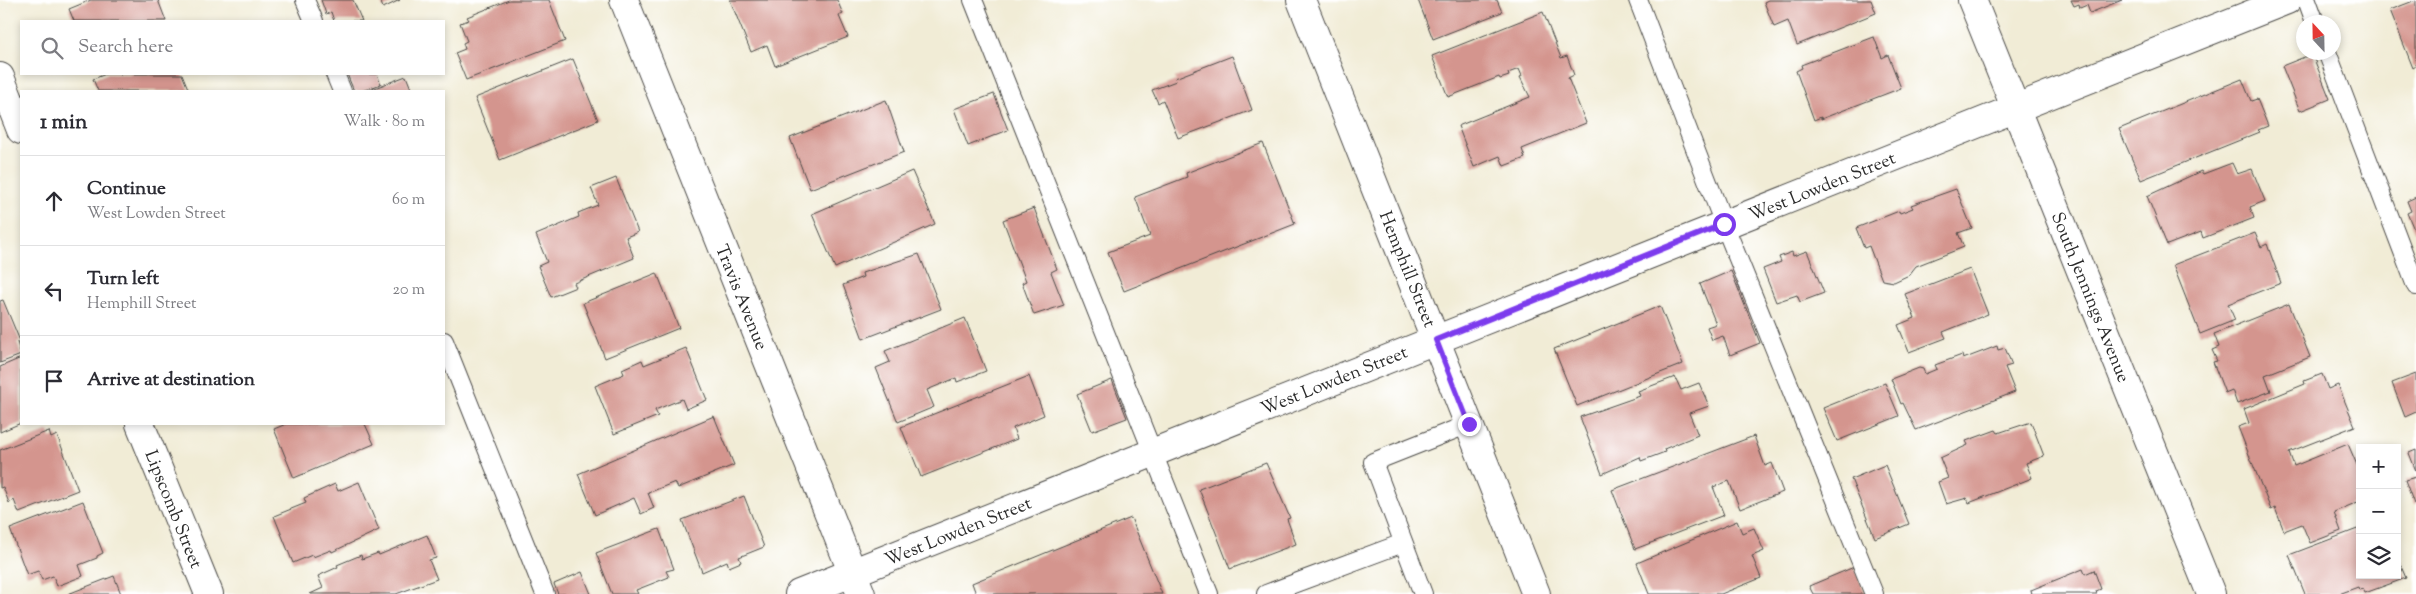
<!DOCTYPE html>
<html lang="en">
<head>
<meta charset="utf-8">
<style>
  body { margin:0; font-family:"Sorts Mill Goudy",serif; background:#f7f7f7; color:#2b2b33 }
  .controls { position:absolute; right:15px; bottom:15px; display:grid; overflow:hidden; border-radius:0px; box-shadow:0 2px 8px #0003 }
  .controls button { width:45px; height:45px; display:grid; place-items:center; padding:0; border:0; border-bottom:1px solid #e1e1e2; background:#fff; color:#2b2b33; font:25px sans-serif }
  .compass { position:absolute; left:2296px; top:15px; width:45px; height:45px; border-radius:50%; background:#fff; box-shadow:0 2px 8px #0003; rotate:338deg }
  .stop { position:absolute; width:15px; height:15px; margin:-11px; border:4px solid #7c3aed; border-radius:50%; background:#fff }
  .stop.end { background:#7c3aed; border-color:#fff; box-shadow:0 1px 5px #0008 }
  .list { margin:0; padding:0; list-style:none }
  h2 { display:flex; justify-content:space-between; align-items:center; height:65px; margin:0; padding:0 20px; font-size:21px }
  h2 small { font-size:16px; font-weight:400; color:#7c7c81 }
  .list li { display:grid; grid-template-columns:32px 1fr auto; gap:15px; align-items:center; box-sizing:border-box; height:90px; padding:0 20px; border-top:1px solid #e1e1e2 }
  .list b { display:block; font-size:19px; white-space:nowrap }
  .list p { margin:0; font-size:16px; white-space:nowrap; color:#7c7c81 }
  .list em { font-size:16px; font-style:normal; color:#7c7c81 }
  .icon { flex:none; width:28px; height:28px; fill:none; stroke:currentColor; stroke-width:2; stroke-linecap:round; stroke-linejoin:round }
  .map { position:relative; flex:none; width:2416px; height:594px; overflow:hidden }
  .search { position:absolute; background:#fff; box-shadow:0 2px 8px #0003; left:20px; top:20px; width:425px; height:55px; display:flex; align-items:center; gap:12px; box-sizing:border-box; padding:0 18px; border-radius:0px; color:#7c7c81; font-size:19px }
  .panel { position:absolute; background:#fff; box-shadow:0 2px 8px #0003; left:20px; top:90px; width:425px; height:335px; border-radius:0px }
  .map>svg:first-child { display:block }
  .building { fill:#d4958e }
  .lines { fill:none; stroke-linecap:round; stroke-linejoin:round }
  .service-casing { stroke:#494845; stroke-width:20 }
  .minor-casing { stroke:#494845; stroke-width:30 }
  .secondary-casing { stroke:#494845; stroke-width:30 }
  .service { stroke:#fff; stroke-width:18 }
  .minor { stroke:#fff; stroke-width:28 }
  .secondary { stroke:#fff; stroke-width:28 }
  .route { stroke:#7c3aed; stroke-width:6 }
  .labels { text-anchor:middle; stroke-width:4; stroke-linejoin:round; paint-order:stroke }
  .street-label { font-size:18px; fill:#2b2b2b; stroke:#fff }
</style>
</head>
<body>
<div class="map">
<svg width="2416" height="594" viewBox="0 0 2416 594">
  <rect width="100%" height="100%" fill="#fff"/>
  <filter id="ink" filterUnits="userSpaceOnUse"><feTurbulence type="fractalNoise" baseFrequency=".02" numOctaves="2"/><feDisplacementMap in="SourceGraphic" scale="10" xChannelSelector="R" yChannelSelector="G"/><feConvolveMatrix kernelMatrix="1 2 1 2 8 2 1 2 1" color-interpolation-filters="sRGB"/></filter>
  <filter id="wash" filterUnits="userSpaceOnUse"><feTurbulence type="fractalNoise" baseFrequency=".0096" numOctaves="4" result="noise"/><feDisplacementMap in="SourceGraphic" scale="20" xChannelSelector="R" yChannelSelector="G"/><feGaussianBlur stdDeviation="1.12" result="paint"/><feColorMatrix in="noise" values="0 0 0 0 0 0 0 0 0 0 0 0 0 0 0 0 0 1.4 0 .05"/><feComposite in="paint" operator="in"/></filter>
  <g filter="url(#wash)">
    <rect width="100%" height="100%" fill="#f1ecd6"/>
    <g id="blocks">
      <!-- building -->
      <path class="building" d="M91,0h67l8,21h-92l-5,-12z
        M321,0h32l9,21h-28l-3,-9 -5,2z
        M380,0h20l-17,8z
        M509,0h40l16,41 -99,39 -11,-27 10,-4 -2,-6 4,-2 -7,-18 9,-3 -2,-3z
        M730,0h107l6,14 -4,2 9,21 -73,29 -8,-21 -16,7z
        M1418,0h79l5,12 -69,27z
        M1768,0h103l5,13 -79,32 -9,-24 -14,6 -10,-25z
        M2071,0h51l-32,13 -3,-8 -7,3 -1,-4 -5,2z
        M2416,0v66l-3,2 -23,-58z
        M1543,12l18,46 6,-2 7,19 -6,3 18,45 -64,26 3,9 -21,8 -4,-10 -26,11 -16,-41 72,-29 -10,-20 2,-1 -3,-7 -11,4 1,3 -9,3 -1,-2 -51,20 -16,-41z
        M1874,37l8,21 6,-3 13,33 -80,31v-2l-7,3 -18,-49 6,-3 -1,-3z
        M2312,54l18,45 -30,12 -18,-45z
        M1232,56l20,54 -74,28 -15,-38 -5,3 -6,-13 24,-9 -1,-3z
        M573,59l25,61 -98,40 -25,-62z
        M106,74h76l7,17h-91l-5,-12z
        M347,74h30l4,10 -19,7h-8z
        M406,76l6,15h-45z
        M2242,79l9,22 6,-2 11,27 -10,4 2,2 -119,48 -22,-51z
        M994,94l14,36 -40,16 -14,-37z
        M886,100l18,52 -94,37 -20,-51z
        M1263,143l32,81 -171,67 -16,-39 42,-16 -15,-39 52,-20 -1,-4z
        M2232,163l5,11 15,-5 13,32 -15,6 4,11 -51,20 -2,-6 -34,13 -20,-49 54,-25 2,3z
        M912,171l23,53 -100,44 -23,-54z
        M616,178l22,54 -12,5 8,21 -60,25 2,4 -25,10 -13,-31 9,-4 -11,-27 43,-18 -1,-4 20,-8 -7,-17z
        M1956,189l16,39 -14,5 6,14 -48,19 -7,9 -15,7 -12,-2 -13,-34 -5,2 -8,-20 43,-17 1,2 13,-5 -2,-3z
        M2416,197v37l-9,-21 4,-2 -4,-10z
        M1034,208l23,61 -6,3 13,33 -30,10 -12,-32 4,-2 -23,-61z
        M2255,233l6,14 6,-3 14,39 -53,21 7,16 -35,14 -27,-69z
        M1807,251l17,42 -24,9 -3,-7 -21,7 -13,-33 18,-7 -2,-5 13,-5 1,4z
        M919,254l22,55 -78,30 -20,-54 20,-8 -1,-4z
        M1970,269l18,45 -45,18 3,6 -37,14 -11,-27 17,-7 -10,-24z
        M1731,271l29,72 -30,12 -7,-19 -11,4 -5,-13 9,-3 -16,-40z
        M657,273l22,55 -74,30 -22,-55z
        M3,300l17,41 -3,1 4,13 -21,8v-62z
        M2289,304l21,53 -45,18 6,16 -34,13 -5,-14 -7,3 -12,-31 4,-1 -5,-11 7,-3 -5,-13z
        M1660,306l23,58 -106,42 -23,-57z
        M965,318l21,53 -29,11 -1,-4 -29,12 7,17 -36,15 -22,-54 14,-6 -5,-11z
        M1997,346l1,4 7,-2 7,17 -7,2 10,25 -99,38 -13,-27 -2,1 -10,-25 28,-11 4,1 2,5 12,-5 -2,-4 27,-10 1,4z
        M686,348l21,52 -21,9 -4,-10 -27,11 3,6 -44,18 -19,-48 29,-12 -2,-5 20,-9 2,5z
        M21,358v65l-21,9v-65z
        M2322,374l6,15 10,-4 17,41 -66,26 5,14 54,-22 12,28v29l-26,11 7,19 -31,12 -8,-19 -18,7 -9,-23 -4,2 -33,-83 11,-4 -5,-14 61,-25 -1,-3z
        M2416,374v38l-11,5 -13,-34z
        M1029,376l15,39 -31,13 4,11 -96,38 -20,-50z
        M1675,377l6,13 18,-7 10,23 -20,7 9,22 -34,14 1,3 -24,9 -1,-4 -38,17 -22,-57 60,-21 -2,-5z
        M1112,380l15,38 -35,13 -15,-37z
        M1885,383l14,33 -62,25 -14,-33z
        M714,416l20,49 -56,23 -3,-6 -27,11 6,15 -13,6 -7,-16 -39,17 -17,-41z
        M2031,422l13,34 -18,7 6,15 -63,25 -2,-5 -21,6 -8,-22 10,-4 -8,-20 28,-13 -2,-4 30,-11 2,3z
        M286,424h79l9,20 -80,34 -20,-49z
        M49,431l2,7 6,-3 21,55 -59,23 -5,-13 -5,3 -6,-16 -3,1v-38z
        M1754,436l11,30 7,-3 11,29 -43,17 -11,-28 -16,6 11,28 -89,34 -23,-59z
        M2416,450v21l-7,-18z
        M1266,463l24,55 -3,1 9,25 -66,25 -31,-80z
        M1885,465l24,59 -34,14 -24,-59z
        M2416,477v26l-2,1 -9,-24z
        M359,482l20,48 -47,22 -1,-2 -18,7 -1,-2 -19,8 -19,-47 32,-13 -2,-5 31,-14 3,7z
        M744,496l20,51 -25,10 2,5 -12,5 -2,-6 -25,11 -20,-52z
        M83,501l20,52 -6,3v2l-18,7 4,11 -26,10 -4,-10 -11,4 -4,-9 -11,4 -17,-46z
        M1131,518l31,76h-186l-4,-11z
        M1737,521l5,12 12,-5 10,23 -12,5 9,22 -40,16h-72l-12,-31z
        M2360,528v47h37v-18l9,21 -41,15 -2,-4 -4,1 -1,-3 -19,7h-34l-16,-39z
        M659,529l15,40 -8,2 3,6 -33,13 2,4h-26l-16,-41z
        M427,535l9,23 -7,2 8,19 -41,15h-86l13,-6 -5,-12 20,-9 -1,-2 24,-10 1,4 16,-6 1,2z
        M1854,567l12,27h-53l-4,-8z
        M2083,569l2,5 9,-4 7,19 -5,2 1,3h-65l-1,-4z
        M582,572l9,22h-33l-4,-10z
        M114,576l7,18h-53z"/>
    </g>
  </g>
  <g filter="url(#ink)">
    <use href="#blocks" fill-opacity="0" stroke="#494845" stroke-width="1"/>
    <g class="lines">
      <defs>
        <path id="service" d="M305,0l9,21
          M973,0l236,594
          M1638,0l86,224 150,370
          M2307,0l8,22
          M2327,52l89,234
          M335,74l7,17
          M444,341l101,253
          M1266,594l137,-51
          M1423,594l-50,-132 96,-38"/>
        <path id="minor" d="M624,0l237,594
          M1972,0l239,594
          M0,77l21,53
          M140,424l69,170
          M799,594l1488,-594"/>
        <path id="secondary" d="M1301,0l235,594"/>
      </defs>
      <!-- service casing -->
      <use href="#service" class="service-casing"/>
      <!-- minor casing -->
      <use href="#minor" class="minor-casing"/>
      <!-- secondary casing -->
      <use href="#secondary" class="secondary-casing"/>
      <!-- service -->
      <use href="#service" class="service"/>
      <!-- minor -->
      <use href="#minor" class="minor"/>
      <!-- secondary -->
      <use href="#secondary" class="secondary"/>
    </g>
  </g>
  <g class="lines" filter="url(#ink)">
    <!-- route -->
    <path class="route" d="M1469,424l-33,-84 288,-116"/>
  </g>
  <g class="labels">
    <!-- street labels -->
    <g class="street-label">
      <text transform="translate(1822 186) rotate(-22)" y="6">West Lowden Street</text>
      <text transform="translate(1408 269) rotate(68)" y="6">Hemphill Street</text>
      <text transform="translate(742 297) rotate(68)" y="6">Travis Avenue</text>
      <text transform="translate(2091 297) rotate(68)" y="6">South Jennings Avenue</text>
      <text transform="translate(1334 380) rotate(-22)" y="6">West Lowden Street</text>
      <text transform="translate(174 509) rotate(68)" y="6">Lipscomb Street</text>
      <text transform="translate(958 531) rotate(-22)" y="6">West Lowden Street</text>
    </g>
  </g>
</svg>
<div class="controls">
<button>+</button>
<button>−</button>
<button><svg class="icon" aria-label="layers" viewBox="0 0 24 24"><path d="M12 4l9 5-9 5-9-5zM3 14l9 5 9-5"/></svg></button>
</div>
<svg class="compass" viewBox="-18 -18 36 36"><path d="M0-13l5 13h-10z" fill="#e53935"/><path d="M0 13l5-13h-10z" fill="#7c7c81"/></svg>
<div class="stop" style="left:1724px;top:224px"></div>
<div class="stop end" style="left:1469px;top:424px"></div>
<div class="search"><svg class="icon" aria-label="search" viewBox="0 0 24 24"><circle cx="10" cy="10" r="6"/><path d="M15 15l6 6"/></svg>Search here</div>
<section class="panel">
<h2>1 min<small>Walk · 80 m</small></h2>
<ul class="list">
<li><svg class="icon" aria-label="ahead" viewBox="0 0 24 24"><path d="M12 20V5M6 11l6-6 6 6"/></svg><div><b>Continue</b><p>West Lowden Street</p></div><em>60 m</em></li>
<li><svg class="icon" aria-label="left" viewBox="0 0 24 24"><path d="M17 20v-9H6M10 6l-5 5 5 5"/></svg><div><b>Turn left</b><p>Hemphill Street</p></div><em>20 m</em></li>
<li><svg class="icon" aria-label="arrive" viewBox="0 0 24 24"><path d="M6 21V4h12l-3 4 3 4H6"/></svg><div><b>Arrive at destination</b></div></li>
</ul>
</section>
</div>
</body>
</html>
